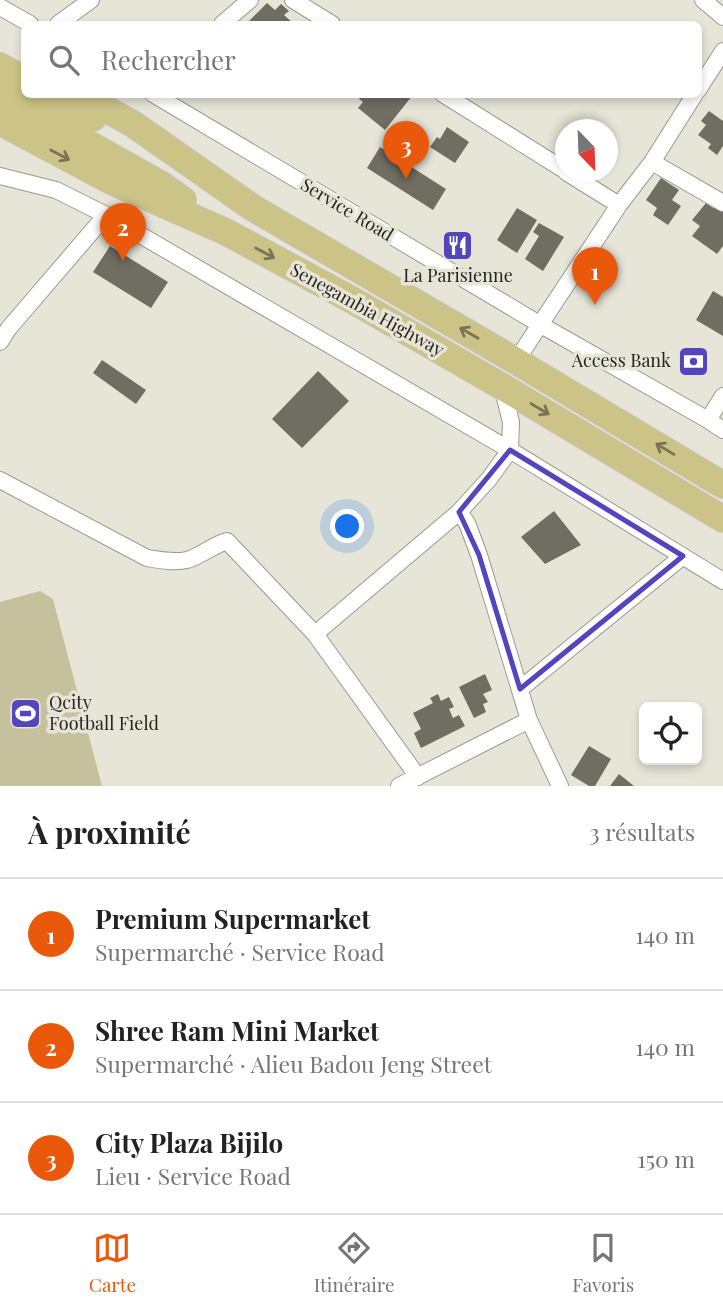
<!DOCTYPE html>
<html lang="fr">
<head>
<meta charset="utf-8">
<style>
  body { margin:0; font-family:"Playfair Display",serif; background:#f2f2f2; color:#222 }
  .controls { position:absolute; right:21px; bottom:21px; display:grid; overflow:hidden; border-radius:10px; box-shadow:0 4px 10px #0003 }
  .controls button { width:63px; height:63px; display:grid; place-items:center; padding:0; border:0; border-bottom:2px solid #e0e0e0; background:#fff; color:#222; font:35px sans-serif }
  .compass { position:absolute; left:555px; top:119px; width:63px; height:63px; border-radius:50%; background:#fff; box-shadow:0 4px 10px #0003; rotate:157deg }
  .you { position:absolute; left:348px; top:527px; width:24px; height:24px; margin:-18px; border:5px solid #fff; border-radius:50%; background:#1a73e8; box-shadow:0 0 0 10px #1a73e833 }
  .badge { display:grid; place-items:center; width:46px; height:46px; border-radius:50%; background:#ea580c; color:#fff; font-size:23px; font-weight:700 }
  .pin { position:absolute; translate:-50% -58px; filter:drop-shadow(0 2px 4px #0008) }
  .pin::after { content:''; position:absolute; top:37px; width:24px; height:21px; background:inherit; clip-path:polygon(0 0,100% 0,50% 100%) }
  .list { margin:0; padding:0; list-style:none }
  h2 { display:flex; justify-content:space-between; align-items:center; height:91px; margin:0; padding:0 28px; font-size:30px }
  h2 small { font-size:23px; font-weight:400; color:#767676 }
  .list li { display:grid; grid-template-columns:46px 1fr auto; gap:21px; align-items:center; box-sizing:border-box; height:112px; padding:0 28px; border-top:2px solid #e0e0e0 }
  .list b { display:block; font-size:26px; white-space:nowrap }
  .list p { margin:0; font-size:23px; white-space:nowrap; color:#767676 }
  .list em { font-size:23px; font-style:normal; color:#767676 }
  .icon { flex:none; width:38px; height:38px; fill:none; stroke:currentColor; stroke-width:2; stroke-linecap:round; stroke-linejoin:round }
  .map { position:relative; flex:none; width:723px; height:786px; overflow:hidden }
  .search { position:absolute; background:#fff; box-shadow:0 4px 10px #0003; left:21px; right:21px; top:21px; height:77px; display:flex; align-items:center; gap:18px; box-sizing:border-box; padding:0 24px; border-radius:10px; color:#767676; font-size:26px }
  .sheet { height:427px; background:#fff }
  nav { display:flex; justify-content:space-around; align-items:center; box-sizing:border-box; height:98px; border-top:2px solid #e0e0e0; background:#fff; font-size:19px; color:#767676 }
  nav a { display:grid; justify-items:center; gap:4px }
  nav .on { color:#ea580c }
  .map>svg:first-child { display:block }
  .green { fill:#c6c19d }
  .building { fill:#706e63 }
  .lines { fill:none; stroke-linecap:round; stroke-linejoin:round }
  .minor-casing { stroke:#9b9a8d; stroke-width:18 }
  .primary-casing { stroke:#c6c6c5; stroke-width:28 }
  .minor { stroke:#fff; stroke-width:16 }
  .primary { stroke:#ccc387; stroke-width:26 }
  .oneway { stroke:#787454 }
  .marked { fill:none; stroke:#5146be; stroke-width:5; stroke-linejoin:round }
  .labels { text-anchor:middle; stroke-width:7; stroke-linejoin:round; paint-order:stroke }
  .street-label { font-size:18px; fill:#252520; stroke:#e7e5d8 }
  .poi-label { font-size:18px; fill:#252520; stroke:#e7e5d8 }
</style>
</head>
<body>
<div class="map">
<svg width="723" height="786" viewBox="0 0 723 786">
  <rect width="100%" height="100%" fill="#e7e5d8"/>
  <!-- green -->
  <path class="green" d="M40,591l13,8 49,187h-102v-184z"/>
  <!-- building -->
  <path class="building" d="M267,3l8,7 6,-6 8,7 -5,4 10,9h-45l-2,-1z
    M362,94h47l3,2 -27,34 -27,-22 5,-6 -4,-3z
    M709,111l14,10v25l-6,9 -9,-7 3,-4 -13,-9 8,-10 -5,-4z
    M447,127l22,15 -14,21 -25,-16 7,-10 3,2z
    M380,147l66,42 -13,21 -66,-42z
    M661,178l18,12 -7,10 9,6 -13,19 -15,-10 4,-7 -11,-8z
    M706,203l7,5 4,-4 6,4v38l-6,8 -25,-18 8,-10 -8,-6z
    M517,208l20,12 -20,33 -20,-13z
    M539,223l25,14 -21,34 -18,-12 14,-23 -6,-4z
    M110,246l58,36 -17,26 -58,-36z
    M713,291l10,6v39l-27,-16z
    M102,360l44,30 -10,14 -43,-31z
    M318,371l31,30 -47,47 -30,-29z
    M554,511l27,34 -36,19 -24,-27z
    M485,674l7,16 -9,4 5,8 -5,2 3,8 -12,6 -15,-31z
    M438,694l3,7 8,-4 5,10 -5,2 4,9 6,-3 6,11 -44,22 -7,-15 7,-4 -8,-16 20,-10 -3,-5z
    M589,746l22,13 -16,27h-6l-18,-11z
    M619,774l15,12h-24z"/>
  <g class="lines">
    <defs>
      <path id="minor" d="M293,0l39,24
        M703,0l20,17
        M0,7l30,17
        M58,24l33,-24
        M222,24l28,-24
        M698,90l25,-39
        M153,94l388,231 167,95 15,10
        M443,94l123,77
        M652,162l71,41
        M566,172l53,33
        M0,176l56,14 50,25 404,235 213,131
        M0,342l9,-14 97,-113
        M516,361l103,-156 33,-43 43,-68
        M502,386l9,36 -1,28 -21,29 -30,33 8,11 12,32 50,165 31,66
        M708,420l15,-24
        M0,480l147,78c12,2 27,5 40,2 12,-3 26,-15 40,-19l88,93
        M520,689l163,-133
        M418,777l-103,-143 144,-122
        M399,786l130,-66"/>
      <path id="primary" d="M0,66l24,14
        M0,94l162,91 21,15
        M50,94l43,24
        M79,94l54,30 120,84 263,153 207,124
        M0,122l113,60 113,50 128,69 147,85 222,133"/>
    </defs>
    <!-- minor casing -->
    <use href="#minor" class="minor-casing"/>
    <!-- primary casing -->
    <use href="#primary" class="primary-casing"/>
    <!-- minor -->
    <use href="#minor" class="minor"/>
    <!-- primary -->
    <use href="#primary" class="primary"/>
  </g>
  <!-- one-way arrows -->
  <defs><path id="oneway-shaft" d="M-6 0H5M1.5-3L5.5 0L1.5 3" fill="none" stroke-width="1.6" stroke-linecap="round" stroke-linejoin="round" transform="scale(1.75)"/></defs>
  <g class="oneway">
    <use href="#oneway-shaft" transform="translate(60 155) rotate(28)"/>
    <use href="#oneway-shaft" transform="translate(265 253) rotate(28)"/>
    <use href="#oneway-shaft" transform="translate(469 333) rotate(-150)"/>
    <use href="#oneway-shaft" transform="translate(540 409) rotate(31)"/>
    <use href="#oneway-shaft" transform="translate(665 449) rotate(-149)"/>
  </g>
  <!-- marked area -->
  <path class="marked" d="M510,450l173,106 -163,133 -41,-134 -20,-43z"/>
  <!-- icons -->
  <defs>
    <symbol id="restaurant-square" viewBox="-11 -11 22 22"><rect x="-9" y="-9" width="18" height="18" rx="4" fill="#5146be" stroke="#e7e5d8"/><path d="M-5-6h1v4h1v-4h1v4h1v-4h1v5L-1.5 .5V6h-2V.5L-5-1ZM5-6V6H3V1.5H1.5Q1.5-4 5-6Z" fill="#fff"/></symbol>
    <symbol id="bank-square" viewBox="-11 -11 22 22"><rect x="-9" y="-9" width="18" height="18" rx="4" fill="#5146be" stroke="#e7e5d8"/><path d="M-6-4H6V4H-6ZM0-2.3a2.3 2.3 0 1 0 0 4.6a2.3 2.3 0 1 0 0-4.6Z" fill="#fff"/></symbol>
    <symbol id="stadium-square" viewBox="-11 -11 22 22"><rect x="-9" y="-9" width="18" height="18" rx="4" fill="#5146be" stroke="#e7e5d8"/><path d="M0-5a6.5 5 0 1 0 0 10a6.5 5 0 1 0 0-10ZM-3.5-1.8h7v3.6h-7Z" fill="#fff"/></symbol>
  </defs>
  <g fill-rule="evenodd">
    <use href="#restaurant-square" x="440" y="228" width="35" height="35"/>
    <use href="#bank-square" x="676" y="344" width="35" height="35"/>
    <use href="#stadium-square" x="8" y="696" width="35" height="35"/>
  </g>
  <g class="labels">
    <!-- street labels -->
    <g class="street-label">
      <text transform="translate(347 210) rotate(31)" y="6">Service Road</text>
      <text transform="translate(367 310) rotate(29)" y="6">Senegambia Highway</text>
    </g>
    <!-- poi labels -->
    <g class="poi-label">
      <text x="458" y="282">La Parisienne</text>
      <text x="671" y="367" text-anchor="end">Access Bank</text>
      <text x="49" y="709" text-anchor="start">Qcity<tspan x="49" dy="21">Football Field</tspan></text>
    </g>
  </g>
</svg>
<div class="controls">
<button><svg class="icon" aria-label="locate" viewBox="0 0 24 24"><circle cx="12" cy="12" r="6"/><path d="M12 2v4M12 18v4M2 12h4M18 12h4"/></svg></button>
</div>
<svg class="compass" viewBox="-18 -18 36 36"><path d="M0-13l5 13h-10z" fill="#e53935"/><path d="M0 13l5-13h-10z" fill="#767676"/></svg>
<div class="you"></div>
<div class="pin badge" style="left:595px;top:305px">1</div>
<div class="pin badge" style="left:123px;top:261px">2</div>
<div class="pin badge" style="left:406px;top:179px">3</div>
<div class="search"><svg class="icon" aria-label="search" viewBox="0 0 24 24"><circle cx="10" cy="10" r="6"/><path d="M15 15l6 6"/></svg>Rechercher</div>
</div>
<section class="sheet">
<h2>À proximité<small>3 résultats</small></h2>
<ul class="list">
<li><span class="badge">1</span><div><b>Premium Supermarket</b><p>Supermarché · Service Road</p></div><em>140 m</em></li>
<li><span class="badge">2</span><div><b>Shree Ram Mini Market</b><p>Supermarché · Alieu Badou Jeng Street</p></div><em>140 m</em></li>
<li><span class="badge">3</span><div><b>City Plaza Bijilo</b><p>Lieu · Service Road</p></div><em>150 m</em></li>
</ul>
</section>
<nav>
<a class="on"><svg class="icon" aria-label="map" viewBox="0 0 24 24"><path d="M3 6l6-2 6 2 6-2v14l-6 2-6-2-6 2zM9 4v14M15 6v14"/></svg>Carte</a>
<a><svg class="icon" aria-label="directions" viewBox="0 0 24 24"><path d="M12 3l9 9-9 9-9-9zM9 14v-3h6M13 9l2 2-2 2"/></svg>Itinéraire</a>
<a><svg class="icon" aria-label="saved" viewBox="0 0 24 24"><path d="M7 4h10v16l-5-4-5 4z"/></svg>Favoris</a>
</nav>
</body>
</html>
